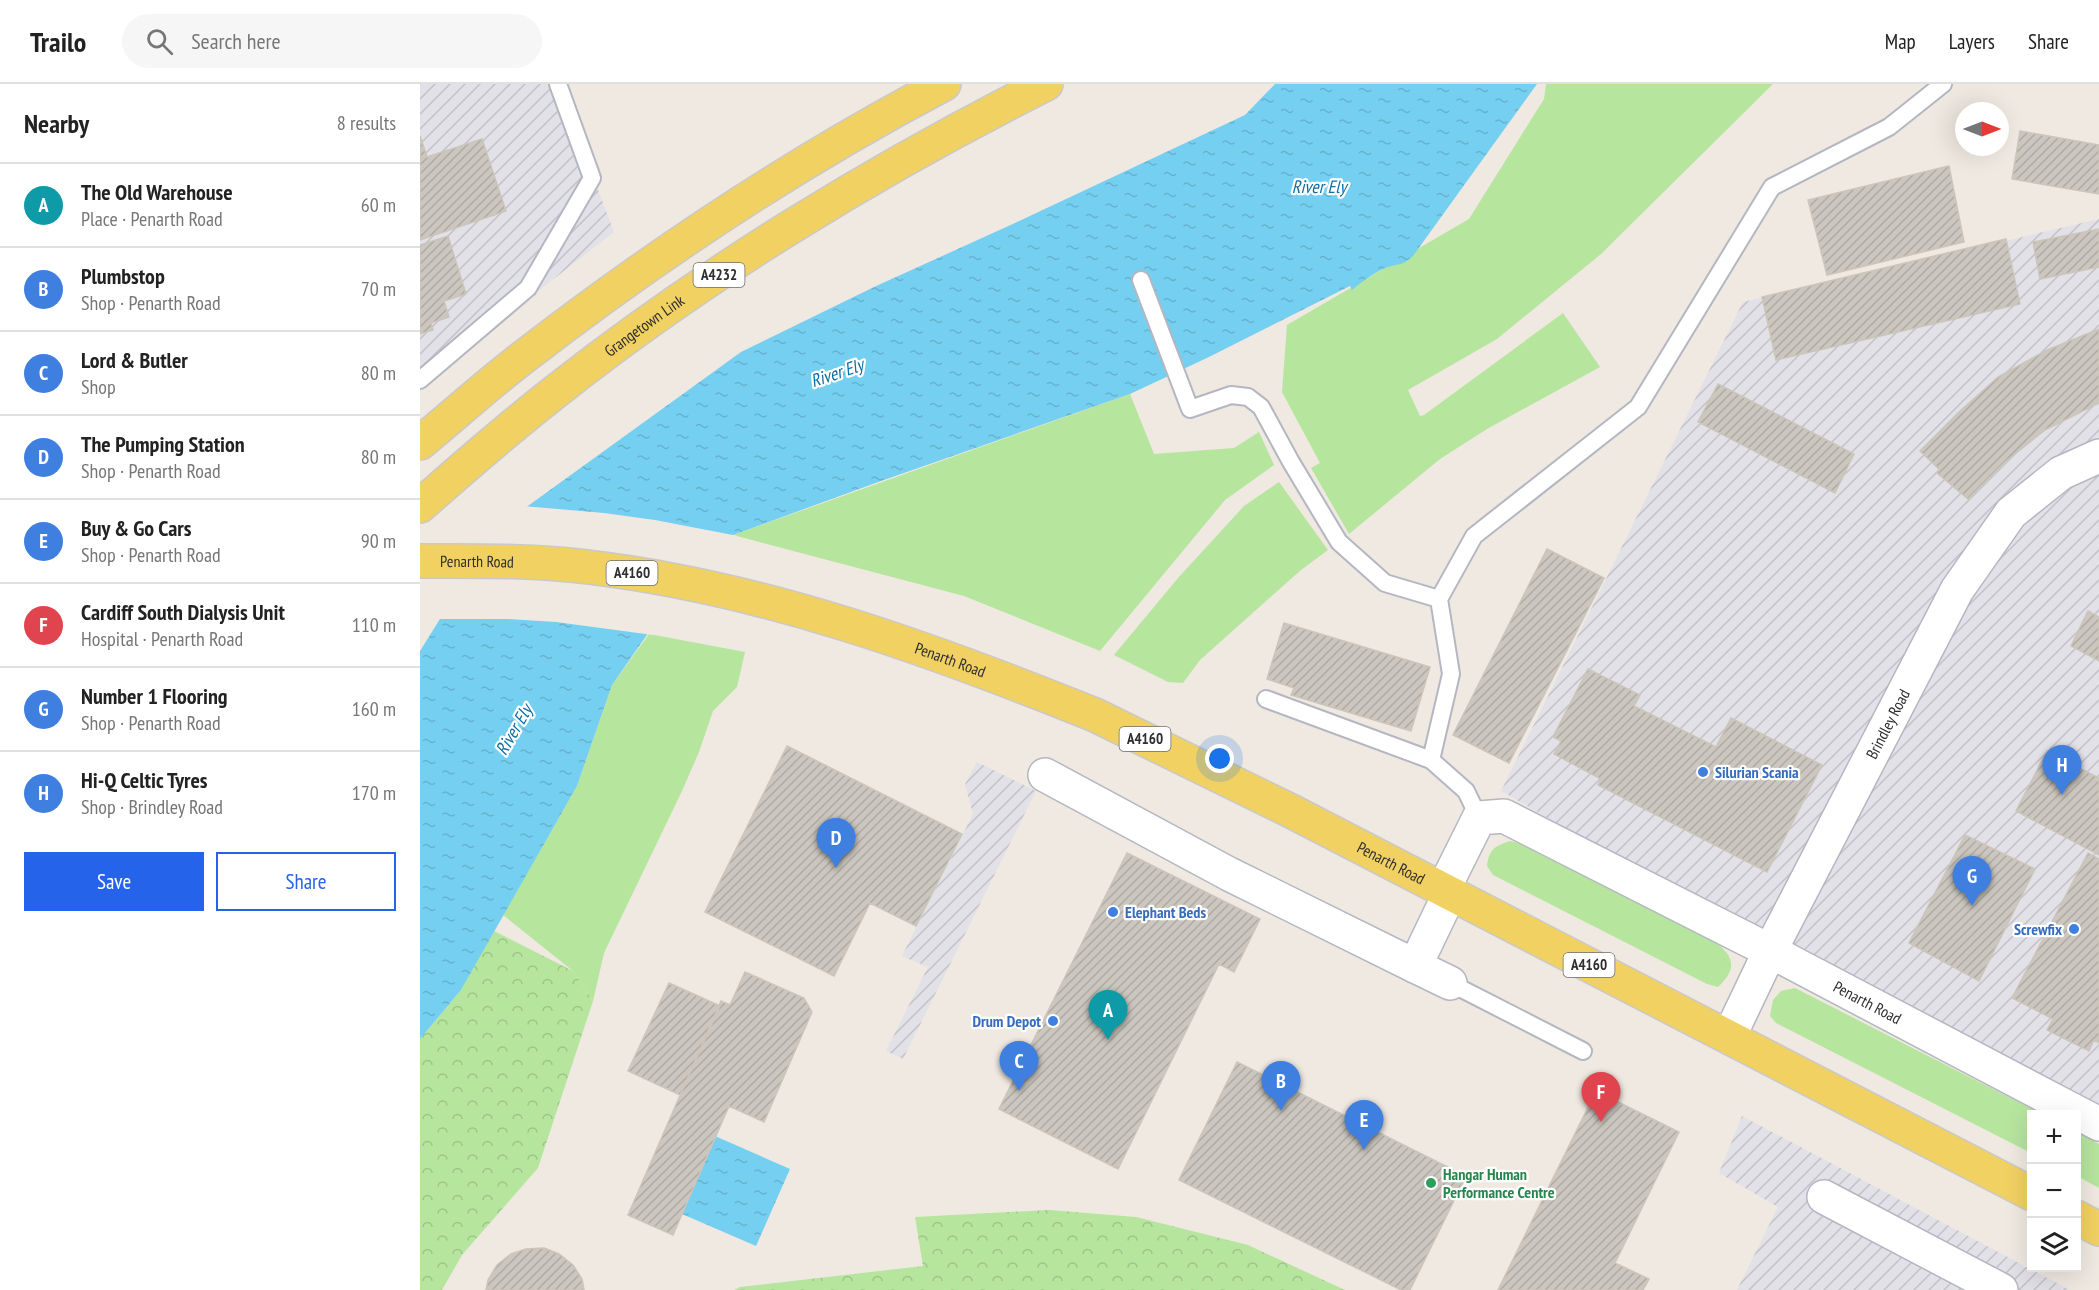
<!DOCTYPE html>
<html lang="en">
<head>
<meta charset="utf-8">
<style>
  body { margin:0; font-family:"PT Sans Narrow",sans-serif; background:#f6f6f6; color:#222 }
  .controls { position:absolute; right:18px; bottom:18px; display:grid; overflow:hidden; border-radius:0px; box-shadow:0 6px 24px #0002 }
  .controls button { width:54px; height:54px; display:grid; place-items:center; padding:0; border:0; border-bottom:2px solid #e0e0e0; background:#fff; color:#222; font:30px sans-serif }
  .compass { position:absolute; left:1535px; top:18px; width:54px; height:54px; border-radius:50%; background:#fff; box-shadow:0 6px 24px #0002; rotate:90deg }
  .you { position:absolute; left:800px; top:675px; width:21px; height:21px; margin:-15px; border:4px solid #fff; border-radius:50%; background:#1a73e8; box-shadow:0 0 0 9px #1a73e833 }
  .badge { display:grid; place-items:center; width:39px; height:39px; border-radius:50%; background:#2563eb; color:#fff; font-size:20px; font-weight:700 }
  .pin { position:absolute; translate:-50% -50px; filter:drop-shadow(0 2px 3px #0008) }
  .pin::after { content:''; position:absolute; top:32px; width:21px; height:18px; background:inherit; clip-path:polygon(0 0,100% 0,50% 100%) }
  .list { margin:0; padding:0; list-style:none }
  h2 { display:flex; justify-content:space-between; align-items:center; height:78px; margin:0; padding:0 24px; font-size:26px }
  h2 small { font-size:20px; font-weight:400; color:#767676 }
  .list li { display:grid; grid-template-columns:39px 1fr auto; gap:18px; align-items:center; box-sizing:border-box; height:84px; padding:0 24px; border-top:2px solid #e0e0e0 }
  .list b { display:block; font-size:22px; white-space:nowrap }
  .list p { margin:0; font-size:20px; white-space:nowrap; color:#767676 }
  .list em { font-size:20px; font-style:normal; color:#767676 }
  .actions { display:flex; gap:12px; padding:18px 24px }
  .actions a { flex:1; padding:14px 0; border:2px solid #2563eb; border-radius:0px; text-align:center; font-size:21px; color:#2563eb }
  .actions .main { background:#2563eb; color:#fff }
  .icon { flex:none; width:33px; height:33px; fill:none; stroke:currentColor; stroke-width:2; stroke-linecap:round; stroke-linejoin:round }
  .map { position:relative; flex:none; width:1679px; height:1206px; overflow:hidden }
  header { display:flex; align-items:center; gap:36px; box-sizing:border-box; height:84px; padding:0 30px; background:#fff; border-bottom:2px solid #e0e0e0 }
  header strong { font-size:28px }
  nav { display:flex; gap:33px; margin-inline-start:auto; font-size:21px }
  .search { width:420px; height:54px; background:#f6f6f6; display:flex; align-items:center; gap:15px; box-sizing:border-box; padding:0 21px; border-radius:33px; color:#767676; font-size:22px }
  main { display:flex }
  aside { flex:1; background:#fff }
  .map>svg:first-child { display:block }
  .industrial { fill:url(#industrial-furrows) }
  .grass { fill:#b6e59e }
  .forest { fill:url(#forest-crowns) }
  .water { fill:url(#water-ripples) }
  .pier { fill:#efe9e1 }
  .building { fill:url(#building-hatch); stroke:#cbc5ba; stroke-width:1.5 }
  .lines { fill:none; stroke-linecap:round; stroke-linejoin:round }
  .lane-casing { stroke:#b4b7c1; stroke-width:20 }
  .street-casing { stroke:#b4b7c1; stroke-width:36 }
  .primary-casing { stroke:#c9c9c9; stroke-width:36 }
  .lane { stroke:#fff; stroke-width:16 }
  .street { stroke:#fff; stroke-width:33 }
  .primary { stroke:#f2d163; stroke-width:33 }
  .shop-dot { fill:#3f7fe0; stroke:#fff; stroke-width:2 }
  .leisure-dot { fill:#2e9e5b; stroke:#fff; stroke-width:2 }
  .labels { text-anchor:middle; stroke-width:4.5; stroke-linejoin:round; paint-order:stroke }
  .shield { fill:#fff; stroke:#6d6d6d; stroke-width:1.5 }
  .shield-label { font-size:15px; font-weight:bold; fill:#2e2e2e }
  .street-label { font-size:16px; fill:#2e2e2e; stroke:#fff }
  .shop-label { font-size:16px; font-weight:bold; fill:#366cbe; stroke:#fff; text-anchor:start }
  .leisure-label { font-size:16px; font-weight:bold; fill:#27864d; stroke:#fff; text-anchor:start }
  .water-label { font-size:18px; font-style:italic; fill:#0d6fa3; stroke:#fff }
</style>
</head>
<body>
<header>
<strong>Trailo</strong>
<div class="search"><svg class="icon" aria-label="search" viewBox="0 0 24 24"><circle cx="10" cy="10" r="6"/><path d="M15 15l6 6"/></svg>Search here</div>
<nav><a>Map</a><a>Layers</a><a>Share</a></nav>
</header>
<main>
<aside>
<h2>Nearby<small>8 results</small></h2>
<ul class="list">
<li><span class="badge" style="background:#0f9aa8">A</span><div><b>The Old Warehouse</b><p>Place · Penarth Road</p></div><em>60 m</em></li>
<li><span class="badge" style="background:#3f7fe0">B</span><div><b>Plumbstop</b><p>Shop · Penarth Road</p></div><em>70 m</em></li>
<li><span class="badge" style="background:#3f7fe0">C</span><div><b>Lord &amp; Butler</b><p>Shop</p></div><em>80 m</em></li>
<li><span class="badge" style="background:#3f7fe0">D</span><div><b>The Pumping Station</b><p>Shop · Penarth Road</p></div><em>80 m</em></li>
<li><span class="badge" style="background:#3f7fe0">E</span><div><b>Buy &amp; Go Cars</b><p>Shop · Penarth Road</p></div><em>90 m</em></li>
<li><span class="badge" style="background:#e0444e">F</span><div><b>Cardiff South Dialysis Unit</b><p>Hospital · Penarth Road</p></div><em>110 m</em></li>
<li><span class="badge" style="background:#3f7fe0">G</span><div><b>Number 1 Flooring</b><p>Shop · Penarth Road</p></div><em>160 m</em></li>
<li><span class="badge" style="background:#3f7fe0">H</span><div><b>Hi-Q Celtic Tyres</b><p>Shop · Brindley Road</p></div><em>170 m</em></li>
</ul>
<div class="actions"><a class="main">Save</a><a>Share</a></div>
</aside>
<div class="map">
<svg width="1679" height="1206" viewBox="0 0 1679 1206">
  <defs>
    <pattern id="industrial-furrows" width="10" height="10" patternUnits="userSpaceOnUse" patternTransform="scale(1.5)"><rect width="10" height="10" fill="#e3e1e8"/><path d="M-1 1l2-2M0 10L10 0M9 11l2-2" fill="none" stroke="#c3c1c7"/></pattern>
    <pattern id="forest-crowns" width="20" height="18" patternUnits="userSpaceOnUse" patternTransform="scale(1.5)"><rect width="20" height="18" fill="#b6e59e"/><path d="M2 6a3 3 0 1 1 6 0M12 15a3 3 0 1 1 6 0" fill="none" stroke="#9dc588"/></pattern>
    <pattern id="water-ripples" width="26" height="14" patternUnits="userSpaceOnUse" patternTransform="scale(1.5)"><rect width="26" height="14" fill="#75cff0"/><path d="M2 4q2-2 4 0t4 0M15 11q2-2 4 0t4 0" fill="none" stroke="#66b2ce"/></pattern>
    <pattern id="building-hatch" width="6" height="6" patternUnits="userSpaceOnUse" patternTransform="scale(1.5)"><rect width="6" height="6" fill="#cbc7bf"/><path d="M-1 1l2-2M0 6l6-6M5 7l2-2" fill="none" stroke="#afaba4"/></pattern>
  </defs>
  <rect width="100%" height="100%" fill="#efe9e1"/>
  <!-- industrial -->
  <path class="industrial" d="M0,0h138l56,148 -194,151z
    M1679,135v901l-497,-271 -101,-58 242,-489z
    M557,678l59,29 -133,268 -17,-8 42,-84 -26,-11 71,-142 -8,-30z
    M1322,1032l328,174h-333l41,-83 -59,-34z"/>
  <!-- grass -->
  <path class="grass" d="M1126,0h227l-172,170 -104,85 -89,51 12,26 4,-1 139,-102 37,54 -113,62 -47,30 -91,75 -38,-66 9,-5 -38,-71 5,-67 182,-106 75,-120z
    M710,310l24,60 80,-6 25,-16 15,33 -49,35 -125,151 -136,-55 -231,-61z
    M859,398l49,68 -27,20 -101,90 -17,23 -15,-1 -54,-27 64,-77 66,-72z
    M229,550l96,18 -8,35 -24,24 -14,41 -17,39 -78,162 -11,48 -20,-30 -70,-56 74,-129 35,-101z
    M1090,757l8,2 197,99c20,15 22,27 3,45l-11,-3 -214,-109 -6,-9c2,-17 8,-20 23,-25z
    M1375,904l247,126h-10l-1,39 -255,-130 -6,-7 3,-16 8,-9z
    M1657,1048l22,12v44l-22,-12z"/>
  <!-- forest -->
  <path class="forest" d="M74,847l79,40 20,30 -55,167 -76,87 -20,35h-22v-251l41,-49z
    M629,1126l87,7 112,28 97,45h-611l6,-3 183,-21 -8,-49z"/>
  <!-- water -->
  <path class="water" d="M855,0h262l-124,172c-11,9 -9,7 -22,10 -14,4 -28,15 -39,24l-2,-4 -141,71 -79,37 -249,87 -170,62 -99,142 -35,101 -116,204 -41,49v-388l76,-122 245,-177 133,-65 141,-64 230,-108z
    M295,1052l75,33 -34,77 -74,-32z"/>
  <!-- pier -->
  <path class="pier" d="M103,422l81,7 51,7 83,16 -26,10 -59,89 -97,-13 -48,-3h-72l58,-92z"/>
  <!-- building -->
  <path class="building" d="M1600,47l79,14v49l-87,-15z
    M0,52l7,21 55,-18 24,72 -86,29z
    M1529,82l15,76 -137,33 -19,-75z
    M1679,145v38l-59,12 -7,-37z
    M28,152l18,58 -22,7 5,16 -18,6 2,7 -13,4v-89z
    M1586,155l14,65 -244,56 -14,-63z
    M1679,245v74l-54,27 -40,32 -37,37 -31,-26 3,-3 -20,-19 39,-39 39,-35 49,-27z
    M1298,300l136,70 -19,39 -137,-71z
    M1127,465l57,29 -95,185 -56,-28z
    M1668,527l11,6v44l-28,-15z
    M864,539l146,44 -19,64 -120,-36 3,-7 -27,-9z
    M1168,585l52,26 -6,11 82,41 15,-29 91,47 -55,107 -169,-87 3,-6 -47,-25 7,-13 -8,-4z
    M367,662l175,88 -46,92 -46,-23 -36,73 -129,-64z
    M1627,667l52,27v77l-83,-44z
    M1545,751l70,34 -56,112 -70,-38z
    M707,769l133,66 -26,53 -15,-8 -101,205 -119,-60z
    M1668,769l11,6v184l-5,-3 -5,11 -42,-21 6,-11 -41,-21z
    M325,888l59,26 8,14 -48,110 -35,-16 -56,129 -45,-20 93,-214 9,4z
    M249,899l51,23 -40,89 -52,-24z
    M817,978l229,114 -56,114h-9l-222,-110z
    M1176,1007l83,41 -64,131 34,16 -6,11h-145z
    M124,1164l15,6 14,11 9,14 2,11h-98l2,-10 9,-15 14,-11 15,-5z"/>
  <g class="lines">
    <defs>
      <path id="lane" d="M721,196l49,129 41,-14 17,2 13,10 30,55 48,80 46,41 54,16
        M0,296l108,-92 64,-110 -34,-94
        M846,615l165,61 35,31 13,27
        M1011,676l20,-86 -12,-75 35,-63 164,-129 134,-220 117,-60 54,-43
        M1030,899l133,68"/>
      <g id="street">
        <path d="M625,691l184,99 186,92 35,-73"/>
        <path id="s1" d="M1023,806l36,-72 25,-2 266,135 329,173"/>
        <path d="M995,882l35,17"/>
        <path id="s2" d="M1309,953l41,-86 187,-361 54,-77 50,-40 38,-17"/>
        <path d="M1404,1113l177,93"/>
      </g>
      <g id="primary">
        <path d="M0,359c34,-28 66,-57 101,-84 133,-103 275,-197 423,-275"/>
        <path id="s3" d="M0,422c44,-39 89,-78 135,-114 149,-118 322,-223 491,-308"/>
        <path id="s4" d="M0,477c56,0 112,-1 168,6 176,21 343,82 507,148l196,96 741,383"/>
        <path d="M1656,1133l23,12"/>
      </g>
    </defs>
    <!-- lane casing -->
    <use href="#lane" class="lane-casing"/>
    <!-- street casing -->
    <use href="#street" class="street-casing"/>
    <!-- primary casing -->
    <use href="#primary" class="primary-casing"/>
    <!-- lane -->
    <use href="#lane" class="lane"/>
    <!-- street -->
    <use href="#street" class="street"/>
    <!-- primary -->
    <use href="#primary" class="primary"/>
  </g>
  <!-- markers -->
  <g class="shop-dot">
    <circle cx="1283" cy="688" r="6"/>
    <circle cx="693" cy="828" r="6"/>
    <circle cx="1654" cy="845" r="6"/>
    <circle cx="633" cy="937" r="6"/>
  </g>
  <circle class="leisure-dot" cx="1011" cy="1099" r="6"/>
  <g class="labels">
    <!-- shield labels -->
    <g class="shield">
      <rect x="273.5" y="179" width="51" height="24" rx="4.5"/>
      <rect x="186.5" y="477" width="51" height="24" rx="4.5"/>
      <rect x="699.5" y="643" width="51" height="24" rx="4.5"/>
      <rect x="1143.5" y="869" width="51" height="24" rx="4.5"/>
    </g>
    <g class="shield-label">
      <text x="299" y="196">A4232</text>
      <text x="212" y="494">A4160</text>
      <text x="725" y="660">A4160</text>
      <text x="1169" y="886">A4160</text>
    </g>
    <!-- street labels -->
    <g class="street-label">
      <text dy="6" stroke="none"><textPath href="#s3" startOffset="288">Grangetown Link</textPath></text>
      <text dy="6" stroke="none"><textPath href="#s4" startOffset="57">Penarth Road</textPath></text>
      <text dy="6" stroke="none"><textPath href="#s4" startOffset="543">Penarth Road</textPath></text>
      <text dy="6" stroke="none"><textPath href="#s2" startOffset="351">Brindley Road</textPath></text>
      <text dy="6" stroke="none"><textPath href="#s4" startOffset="1029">Penarth Road</textPath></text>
      <text dy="6" stroke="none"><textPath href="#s1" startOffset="514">Penarth Road</textPath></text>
    </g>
    <!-- shop labels -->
    <g class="shop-label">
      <text x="1295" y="694">Silurian Scania</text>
      <text x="705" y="834">Elephant Beds</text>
      <text x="1642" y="851" text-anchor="end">Screwfix</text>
      <text x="621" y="943" text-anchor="end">Drum Depot</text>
    </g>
    <!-- leisure labels -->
    <g class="leisure-label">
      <text x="1023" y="1096">Hangar Human<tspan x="1023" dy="18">Performance Centre</tspan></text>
    </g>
    <!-- water labels -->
    <g class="water-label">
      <text x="899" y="109">River Ely</text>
      <text transform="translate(417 289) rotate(-19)" y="6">River Ely</text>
      <text transform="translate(94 646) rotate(-60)" y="6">River Ely</text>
    </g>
  </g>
</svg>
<div class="controls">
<button>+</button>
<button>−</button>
<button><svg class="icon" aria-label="layers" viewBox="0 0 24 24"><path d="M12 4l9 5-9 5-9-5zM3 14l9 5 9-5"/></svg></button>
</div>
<svg class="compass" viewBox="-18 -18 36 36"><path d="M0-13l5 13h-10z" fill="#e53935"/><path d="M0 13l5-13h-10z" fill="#767676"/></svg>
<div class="you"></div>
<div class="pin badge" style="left:688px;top:956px;background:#0f9aa8">A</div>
<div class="pin badge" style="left:861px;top:1027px;background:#3f7fe0">B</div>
<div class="pin badge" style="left:599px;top:1007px;background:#3f7fe0">C</div>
<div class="pin badge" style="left:416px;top:784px;background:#3f7fe0">D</div>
<div class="pin badge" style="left:944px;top:1066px;background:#3f7fe0">E</div>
<div class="pin badge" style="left:1181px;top:1038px;background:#e0444e">F</div>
<div class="pin badge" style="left:1552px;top:822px;background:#3f7fe0">G</div>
<div class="pin badge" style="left:1642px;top:711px;background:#3f7fe0">H</div>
</div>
</main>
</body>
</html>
